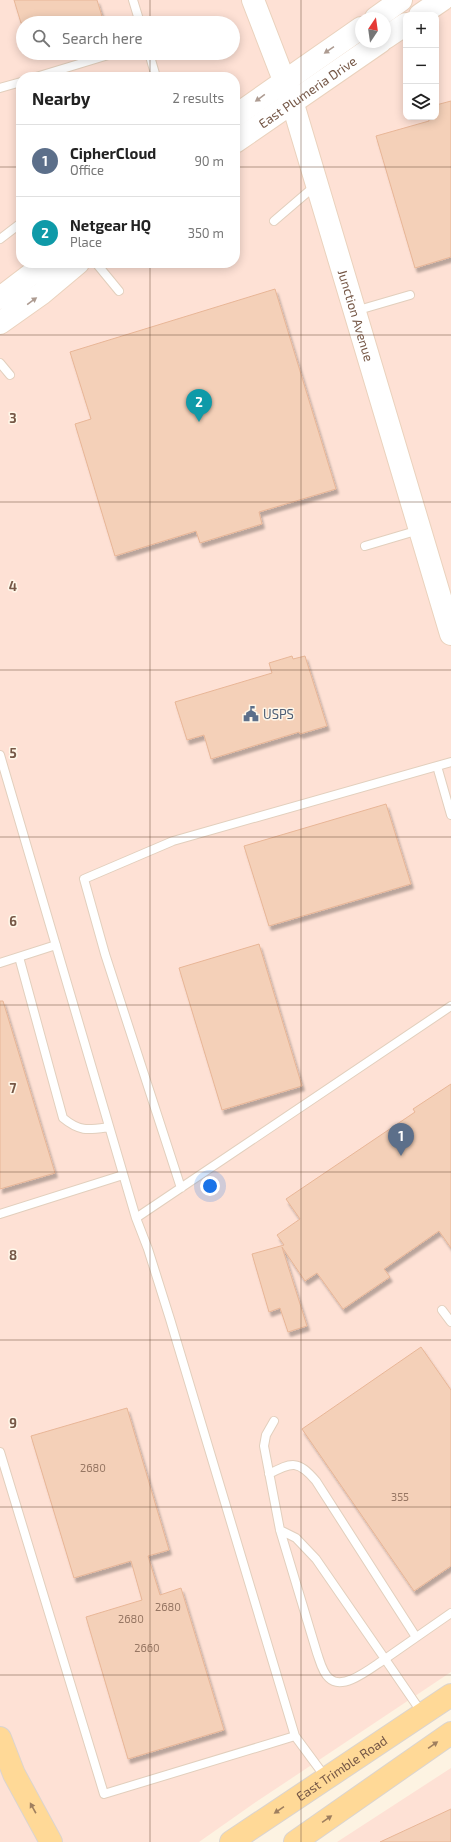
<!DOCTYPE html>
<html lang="en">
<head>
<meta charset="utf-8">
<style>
  body { margin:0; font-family:"Exo 2",sans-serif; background:#f2f2f2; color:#222 }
  .controls { position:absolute; right:12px; top:12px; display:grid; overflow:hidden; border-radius:8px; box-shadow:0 2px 10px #0003 }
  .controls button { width:36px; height:36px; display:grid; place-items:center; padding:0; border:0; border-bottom:1px solid #e0e0e0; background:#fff; color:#222; font:20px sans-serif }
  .compass { position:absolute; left:355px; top:12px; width:36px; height:36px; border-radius:50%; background:#fff; box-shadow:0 2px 10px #0003; rotate:13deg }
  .you { position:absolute; left:210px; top:1186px; width:14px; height:14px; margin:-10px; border:3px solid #fff; border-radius:50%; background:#1a73e8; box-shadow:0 0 0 6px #1a73e833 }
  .badge { display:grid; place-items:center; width:26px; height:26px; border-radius:50%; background:#ee6840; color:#fff; font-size:13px; font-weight:700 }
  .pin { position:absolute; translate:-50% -33px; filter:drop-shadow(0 1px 2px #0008) }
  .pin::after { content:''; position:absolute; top:21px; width:14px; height:12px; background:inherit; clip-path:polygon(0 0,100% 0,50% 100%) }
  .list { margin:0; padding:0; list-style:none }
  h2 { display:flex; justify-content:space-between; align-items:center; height:52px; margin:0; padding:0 16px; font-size:17px }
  h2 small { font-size:13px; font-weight:400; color:#767676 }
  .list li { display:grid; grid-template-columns:26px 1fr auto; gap:12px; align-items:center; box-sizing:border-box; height:72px; padding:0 16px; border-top:1px solid #e0e0e0 }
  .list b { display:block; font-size:15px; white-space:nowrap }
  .list p { margin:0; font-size:13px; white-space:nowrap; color:#767676 }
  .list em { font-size:13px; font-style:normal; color:#767676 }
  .icon { flex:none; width:22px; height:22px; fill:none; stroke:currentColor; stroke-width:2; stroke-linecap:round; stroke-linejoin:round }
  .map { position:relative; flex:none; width:451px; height:1842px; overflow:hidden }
  .search { position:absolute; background:#fff; box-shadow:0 2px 10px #0003; left:16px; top:16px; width:224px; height:44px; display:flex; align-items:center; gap:10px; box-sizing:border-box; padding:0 14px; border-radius:22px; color:#767676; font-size:15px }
  .panel { position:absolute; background:#fff; box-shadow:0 2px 10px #0003; left:16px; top:72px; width:224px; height:196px; border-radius:16px }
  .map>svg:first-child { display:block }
  .commercial { fill:#fee1d5; fill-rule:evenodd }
  .building { fill:#f4d0b8; stroke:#e8b697; filter:url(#shadow) }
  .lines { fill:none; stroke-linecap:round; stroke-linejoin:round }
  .lane-casing { stroke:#e2cfbd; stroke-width:10 }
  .secondary-casing { stroke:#ead2bd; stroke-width:24 }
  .primary-casing { stroke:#dbd4cf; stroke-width:24 }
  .lane { stroke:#fff; stroke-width:8 }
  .secondary { stroke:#fff; stroke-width:22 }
  .primary { stroke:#ffd997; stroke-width:22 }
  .oneway { fill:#ad9b91 }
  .oneway2 { fill:#9f7f5f }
  .grid { fill:none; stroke:#765847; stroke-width:1; stroke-opacity:0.55 }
  .labels { text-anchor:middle; stroke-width:3; stroke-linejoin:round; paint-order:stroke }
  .number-label { font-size:11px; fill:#967663 }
  .street-label { font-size:13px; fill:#765847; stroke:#fff7e9 }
  .service-label { font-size:13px; fill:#4e5e75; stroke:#fff7e9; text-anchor:start }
  .grid-label { font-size:13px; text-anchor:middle; font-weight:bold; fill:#765847; stroke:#fff7e9; stroke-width:3; stroke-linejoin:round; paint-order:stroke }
</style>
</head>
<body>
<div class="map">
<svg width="451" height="1842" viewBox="0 0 451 1842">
  <defs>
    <filter id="shadow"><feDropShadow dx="2.5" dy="4.5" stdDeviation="1" flood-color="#0004"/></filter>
  </defs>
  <rect width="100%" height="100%" fill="#fdf3e2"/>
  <!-- commercial -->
  <path class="commercial" d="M0,0h451v1672l-198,132 -54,38h-199zM406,15h30v102h-30zM361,18h24v24h-24zM23,23h210v30h-210zM21,77h214v186h-214z
    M451,1768v74h-114z"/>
  <!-- building -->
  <path class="building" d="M14,0h83l7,23h-83z
    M451,101v156l-36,11 -39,-132 53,-15 -1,-4h8v-12z
    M275,289l61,200 -77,23 3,12 -62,19 -4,-12 -81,25 -40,-132 16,-5 -21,-67z
    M292,656l1,3 12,-3 22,70 -27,8 -1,-2 -88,27 -7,-24 -17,5 -12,-38 97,-29 -3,-10z
    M386,804l25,80 -142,42 -25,-80z
    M259,944l43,142 -80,24 -43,-142z
    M0,1001h3l52,172 -55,16z
    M451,1084v164l-12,-17 -55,38 6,8 -47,32 -26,-36 -12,8 -23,-34 25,79 -19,6 -8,-24 -11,4 -17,-58 32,-9 -7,-10 23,-16 -14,-20 129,-87 -2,-3z
    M421,1347l30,43v176l-37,25 -112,-162z
    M127,1408l42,142 -21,6 12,39 21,-7 43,142 -96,29 -42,-142 56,-17 -11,-39 -57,17 -43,-142z
    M451,1809v33h-71z"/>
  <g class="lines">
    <defs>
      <path id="lane" d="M133,0l7,23
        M149,53l7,24
        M36,77l79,-24
        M0,88l21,-6
        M274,221l42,-36
        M0,239l21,-16
        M96,263l23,28
        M355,311l55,-16
        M0,363l10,12
        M365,546l54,-16
        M0,755l136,463 12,31 22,70 125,417 31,42
        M437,766l14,49
        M19,957l44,161c17,14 25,12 46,9
        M0,963l56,-18
        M181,1188l-76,-234 -21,-75 89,-38 278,-79
        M0,1214l123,-39
        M136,1218l315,-212
        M442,1310l9,12
        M274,1421l-8,14 -2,11 16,84 37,123c3,8 5,19 12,25 14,14 43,-11 56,-19l-69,-100 -20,-21 -16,-8
        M0,1452l104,342 191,-58
        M269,1474c23,-12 29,-14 47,7l100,156
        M422,1713l-37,-54 66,-46"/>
      <g id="secondary">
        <path id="s1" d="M253,0l39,101 159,533"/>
        <path d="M420,15l22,-15"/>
        <path d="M376,18l25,-18"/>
        <path d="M385,38l21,-14"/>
        <path d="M235,116l126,-88"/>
        <path id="s2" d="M235,142l145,-100"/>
        <path d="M0,298l46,-35"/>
        <path d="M0,323l41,-29 37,-31"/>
      </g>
      <g id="primary">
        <path d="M0,1738l14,36 37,68"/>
        <path id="s3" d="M231,1842l220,-147"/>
        <path d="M295,1842l156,-109"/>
      </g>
    </defs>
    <!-- lane casing -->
    <use href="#lane" class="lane-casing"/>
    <!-- secondary casing -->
    <use href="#secondary" class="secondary-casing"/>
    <!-- primary casing -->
    <use href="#primary" class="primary-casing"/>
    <!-- lane -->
    <use href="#lane" class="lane"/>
    <!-- secondary -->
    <use href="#secondary" class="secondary"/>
    <!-- primary -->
    <use href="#primary" class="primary"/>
  </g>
  <!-- one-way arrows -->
  <defs><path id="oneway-solid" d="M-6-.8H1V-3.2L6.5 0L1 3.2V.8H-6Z"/></defs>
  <g class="oneway">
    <use href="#oneway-solid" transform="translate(329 50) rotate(146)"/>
    <use href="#oneway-solid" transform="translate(260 98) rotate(144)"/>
    <use href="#oneway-solid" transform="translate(32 301) rotate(-36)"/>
  </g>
  <g class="oneway2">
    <use href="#oneway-solid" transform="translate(433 1745) rotate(-35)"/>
    <use href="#oneway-solid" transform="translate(33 1808) rotate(-119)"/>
    <use href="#oneway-solid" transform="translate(279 1810) rotate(146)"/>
    <use href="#oneway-solid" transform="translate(327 1819) rotate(-35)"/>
  </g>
  <!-- grid -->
  <path class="grid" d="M150,0v23M301,0v1842M150,53v24M0,167h21M235,167h216M150,263v1579M0,335h451M0,502h451M0,670h451M0,837h451M0,1005h451M0,1172h451M0,1340h451M0,1507h451M0,1675h451"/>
  <!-- icons -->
  <defs>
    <symbol id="civic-bare" viewBox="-9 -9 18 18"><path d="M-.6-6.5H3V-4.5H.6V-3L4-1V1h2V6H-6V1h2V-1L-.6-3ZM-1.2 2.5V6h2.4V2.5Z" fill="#5c6f8a" stroke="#fff7e9" stroke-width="2.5" paint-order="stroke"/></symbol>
  </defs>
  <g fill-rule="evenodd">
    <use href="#civic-bare" x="240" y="703" width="22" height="22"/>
  </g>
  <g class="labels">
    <!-- number labels -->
    <g class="number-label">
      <text x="93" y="1472">2680</text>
      <text x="400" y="1501">355</text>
      <text x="168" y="1611">2680</text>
      <text x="131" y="1623">2680</text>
      <text x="147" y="1652">2660</text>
    </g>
    <!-- street labels -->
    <g class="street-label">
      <text dy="5" stroke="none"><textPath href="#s2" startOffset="88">East Plumeria Drive</textPath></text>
      <text dy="5" stroke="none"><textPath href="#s1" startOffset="332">Junction Avenue</textPath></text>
      <text dy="5" stroke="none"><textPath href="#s3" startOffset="133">East Trimble Road</textPath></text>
    </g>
    <!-- service labels -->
    <g class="service-label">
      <text x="263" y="719">USPS</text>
    </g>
  </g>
  <g class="grid-label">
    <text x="13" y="423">3</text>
    <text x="13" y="591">4</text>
    <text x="13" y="758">5</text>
    <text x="13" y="926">6</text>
    <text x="13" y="1093">7</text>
    <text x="13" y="1260">8</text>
    <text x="13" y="1428">9</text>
  </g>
</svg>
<div class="controls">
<button>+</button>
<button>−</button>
<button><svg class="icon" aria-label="layers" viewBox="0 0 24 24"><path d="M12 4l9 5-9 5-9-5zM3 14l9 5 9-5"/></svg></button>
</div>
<svg class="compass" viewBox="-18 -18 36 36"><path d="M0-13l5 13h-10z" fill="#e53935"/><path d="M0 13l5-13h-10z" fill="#767676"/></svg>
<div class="you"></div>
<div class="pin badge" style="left:401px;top:1156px;background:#5c6f8a">1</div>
<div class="pin badge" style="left:199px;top:422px;background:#0f9aa8">2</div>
<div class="search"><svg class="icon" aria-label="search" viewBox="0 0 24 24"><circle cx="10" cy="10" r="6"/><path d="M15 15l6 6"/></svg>Search here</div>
<section class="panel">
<h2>Nearby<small>2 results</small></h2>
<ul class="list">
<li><span class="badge" style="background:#5c6f8a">1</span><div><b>CipherCloud</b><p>Office</p></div><em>90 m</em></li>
<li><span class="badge" style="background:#0f9aa8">2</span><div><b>Netgear HQ</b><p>Place</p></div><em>350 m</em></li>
</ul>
</section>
</div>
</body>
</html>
